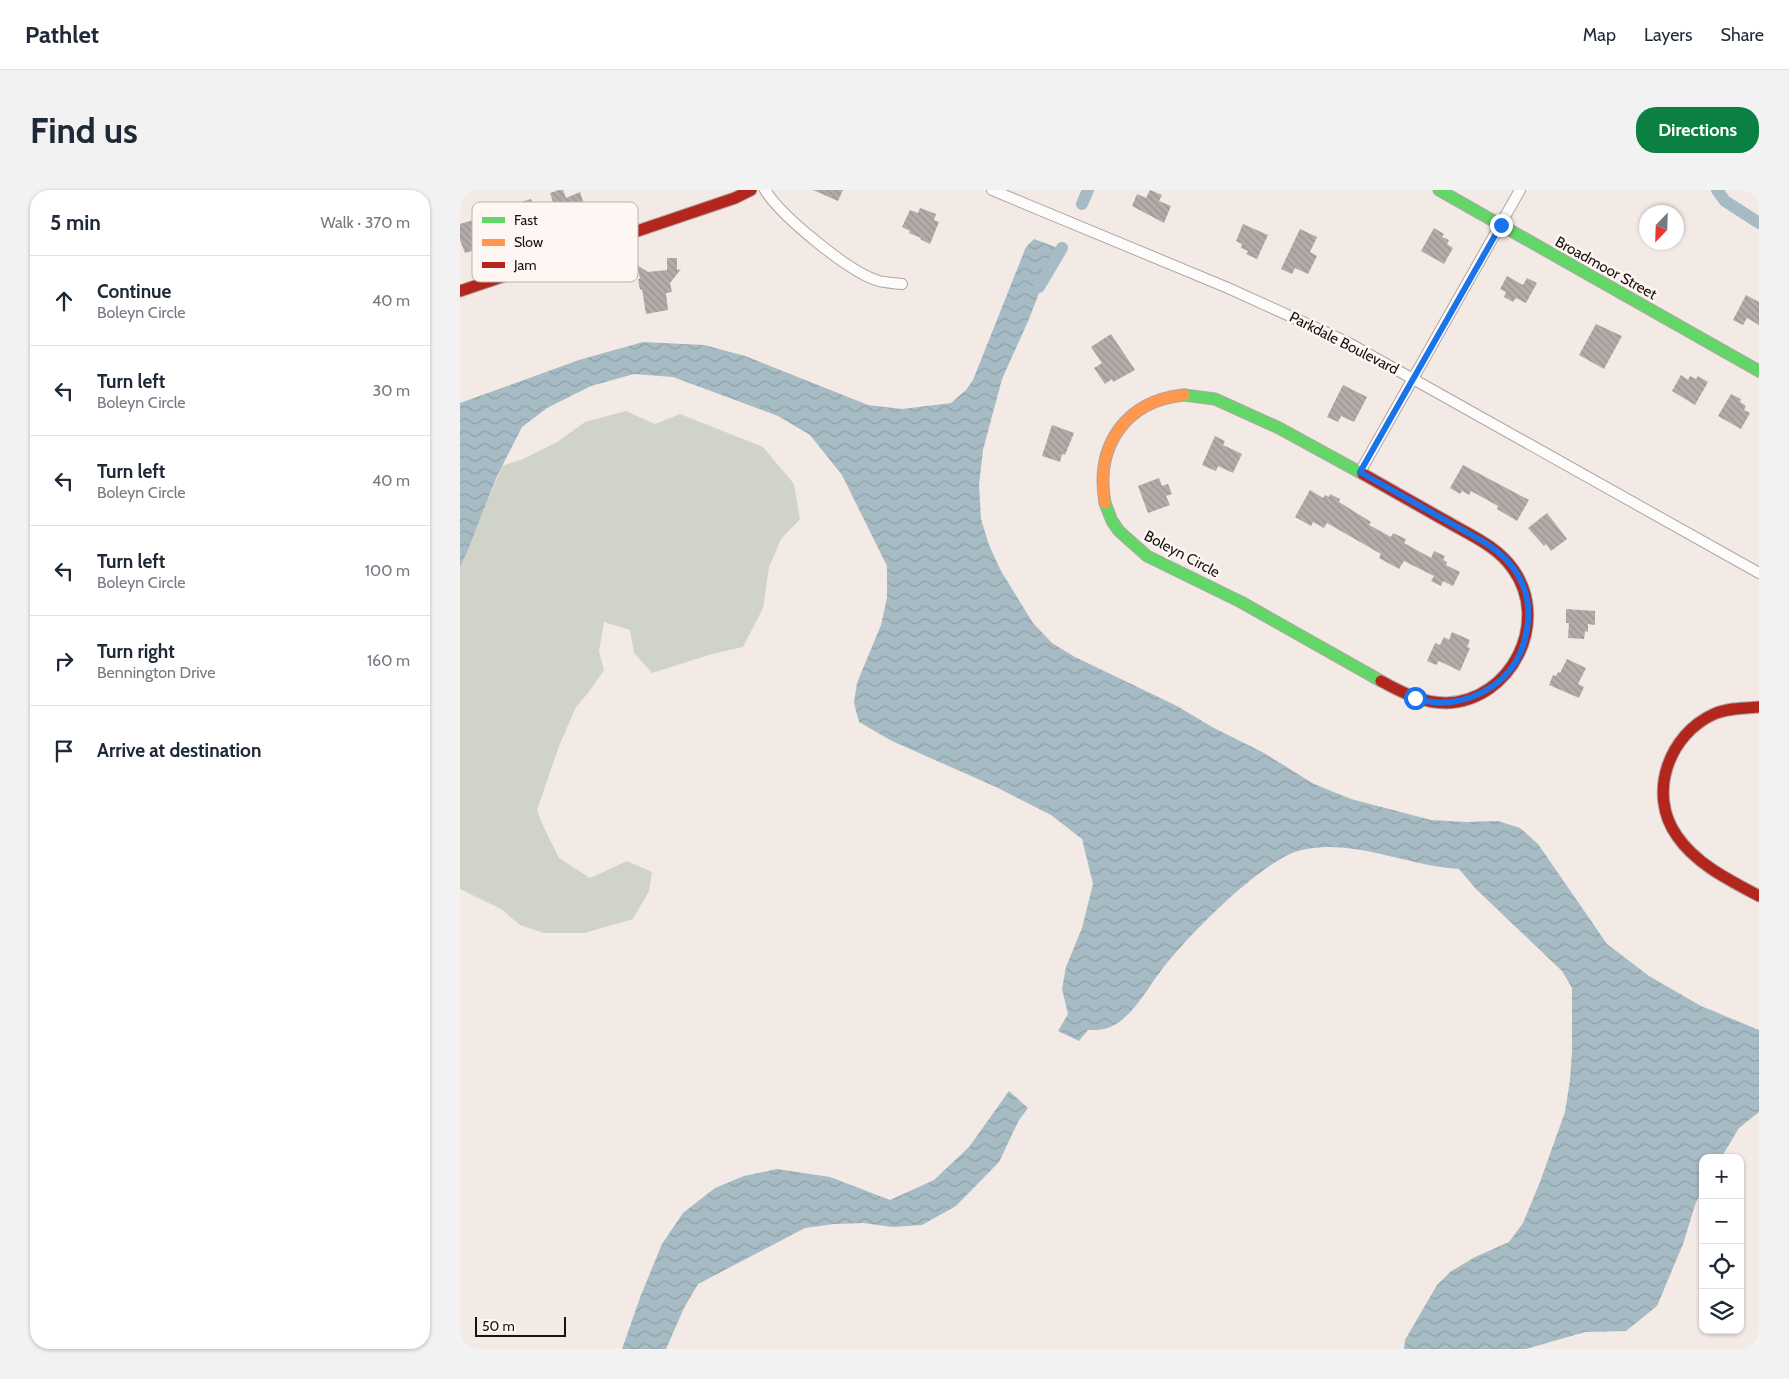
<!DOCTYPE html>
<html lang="en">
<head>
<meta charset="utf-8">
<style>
  body { margin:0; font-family:Cabin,sans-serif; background:#f2f2f3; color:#1f2937 }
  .controls { position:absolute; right:15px; bottom:15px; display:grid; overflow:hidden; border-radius:10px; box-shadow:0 1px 4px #0004 }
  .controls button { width:45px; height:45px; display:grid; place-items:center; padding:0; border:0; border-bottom:1px solid #e0e1e3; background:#fff; color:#1f2937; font:25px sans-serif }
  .compass { position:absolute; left:1179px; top:15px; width:45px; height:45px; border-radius:50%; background:#fff; box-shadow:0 1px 4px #0004; rotate:203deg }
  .scale { position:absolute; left:15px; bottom:12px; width:91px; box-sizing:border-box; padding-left:5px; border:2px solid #191310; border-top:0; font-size:14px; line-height:18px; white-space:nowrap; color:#191310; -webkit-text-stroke:4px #fef6f3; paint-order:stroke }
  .stop { position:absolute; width:15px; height:15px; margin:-11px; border:4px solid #1a73e8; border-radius:50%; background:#fff }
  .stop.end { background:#1a73e8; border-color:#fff; box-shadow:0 1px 5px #0008 }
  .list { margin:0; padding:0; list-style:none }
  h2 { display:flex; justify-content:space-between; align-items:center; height:65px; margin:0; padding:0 20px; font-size:21px }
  h2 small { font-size:16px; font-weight:400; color:#747a83 }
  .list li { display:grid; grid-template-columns:32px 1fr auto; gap:15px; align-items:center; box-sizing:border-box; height:90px; padding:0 20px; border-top:1px solid #e0e1e3 }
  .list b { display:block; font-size:19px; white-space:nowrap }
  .list p { margin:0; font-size:16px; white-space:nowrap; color:#747a83 }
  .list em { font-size:16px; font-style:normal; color:#747a83 }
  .icon { flex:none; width:28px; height:28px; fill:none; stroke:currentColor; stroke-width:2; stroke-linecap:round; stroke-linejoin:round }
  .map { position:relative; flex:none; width:1299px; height:1159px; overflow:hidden; border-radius:20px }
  header { display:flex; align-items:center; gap:30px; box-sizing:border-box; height:70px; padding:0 25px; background:#fff; border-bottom:1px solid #e0e1e3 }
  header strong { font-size:24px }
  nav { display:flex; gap:28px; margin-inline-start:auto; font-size:18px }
  .intro { display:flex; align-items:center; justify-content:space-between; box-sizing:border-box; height:120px; padding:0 30px }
  h1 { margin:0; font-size:35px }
  .button { padding:12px 22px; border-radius:20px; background:#0b8043; color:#fff; font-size:18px; font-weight:700 }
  main { display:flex; gap:30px; padding:0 30px }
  aside { flex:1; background:#fff; border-radius:20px; box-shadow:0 1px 4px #0004 }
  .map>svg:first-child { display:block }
  .green { fill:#d0d4c8 }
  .water { fill:url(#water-waves) }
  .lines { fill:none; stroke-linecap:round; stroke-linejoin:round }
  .canal { stroke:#a7bbc4; stroke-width:12 }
  .building { fill:url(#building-back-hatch) }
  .street-casing { stroke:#aea6a3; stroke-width:12 }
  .fast-casing { stroke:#aea6a3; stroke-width:13 }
  .slow-casing { stroke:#aea6a3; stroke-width:13 }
  .jam-casing { stroke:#aea6a3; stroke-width:13 }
  .street { stroke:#fdfcfb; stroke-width:10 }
  .fast { stroke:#63d668; stroke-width:11 }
  .slow { stroke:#ff974d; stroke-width:11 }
  .jam { stroke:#b3261e; stroke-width:11 }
  .route { stroke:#1a73e8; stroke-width:6 }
  .labels { text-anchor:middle; stroke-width:5; stroke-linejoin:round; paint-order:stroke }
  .street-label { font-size:15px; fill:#191310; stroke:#fef6f3 }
  .key { fill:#fef6f3; stroke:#b9b2af; stroke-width:1 }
  .key-label { font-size:14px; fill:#191310 }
</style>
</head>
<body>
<header>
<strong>Pathlet</strong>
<nav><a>Map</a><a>Layers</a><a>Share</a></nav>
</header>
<div class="intro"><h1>Find us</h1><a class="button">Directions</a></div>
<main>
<aside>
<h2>5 min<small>Walk · 370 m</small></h2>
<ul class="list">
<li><svg class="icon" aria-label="ahead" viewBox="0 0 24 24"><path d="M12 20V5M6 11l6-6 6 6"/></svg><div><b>Continue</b><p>Boleyn Circle</p></div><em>40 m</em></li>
<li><svg class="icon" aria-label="left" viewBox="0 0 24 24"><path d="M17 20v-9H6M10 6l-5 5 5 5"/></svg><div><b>Turn left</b><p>Boleyn Circle</p></div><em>30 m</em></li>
<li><svg class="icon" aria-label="left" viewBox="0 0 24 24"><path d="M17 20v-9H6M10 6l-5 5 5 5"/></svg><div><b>Turn left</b><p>Boleyn Circle</p></div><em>40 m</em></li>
<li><svg class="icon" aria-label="left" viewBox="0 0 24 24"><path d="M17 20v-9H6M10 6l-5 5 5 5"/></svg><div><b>Turn left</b><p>Boleyn Circle</p></div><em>100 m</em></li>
<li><svg class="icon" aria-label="right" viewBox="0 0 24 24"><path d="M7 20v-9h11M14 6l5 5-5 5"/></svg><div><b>Turn right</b><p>Bennington Drive</p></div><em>160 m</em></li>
<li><svg class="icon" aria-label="arrive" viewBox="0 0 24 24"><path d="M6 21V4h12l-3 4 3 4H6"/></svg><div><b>Arrive at destination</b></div></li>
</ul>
</aside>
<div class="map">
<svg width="1299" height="1159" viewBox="0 0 1299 1159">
  <defs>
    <pattern id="water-waves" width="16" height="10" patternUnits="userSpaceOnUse" patternTransform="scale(1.25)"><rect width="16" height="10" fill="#a7bbc4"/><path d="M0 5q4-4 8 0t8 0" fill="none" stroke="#8fa0a7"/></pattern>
    <pattern id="building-back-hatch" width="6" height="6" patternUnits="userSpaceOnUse" patternTransform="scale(1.25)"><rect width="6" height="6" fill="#b3aba8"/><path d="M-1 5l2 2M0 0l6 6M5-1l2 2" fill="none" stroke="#999290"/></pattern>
  </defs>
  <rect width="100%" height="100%" fill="#f3e9e5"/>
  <!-- green -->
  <path class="green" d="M166,221l29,13 25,-10 83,33 31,37 6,35 -19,20 -12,28 -6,41 -20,39 -31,7 -60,19 -18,-20 -4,-23 -26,-8 -5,29 5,19 -16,23 -12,14 -17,39 -22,64 7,18 15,30 31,20 37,-17 25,11 -3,19 -16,28 -49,14h-40l-24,-8 -19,-16 -41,-20v-322l42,-101 21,-7 34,-17 28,-20z"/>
  <!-- water -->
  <path class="water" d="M574,49l27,10 -10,13 -22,57 -27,60 -19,71 -4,35 2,34 8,26 12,26 32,52 19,20 23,14 102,49 35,21 52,26 50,31 37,15 80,21 35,2 32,-1 22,7 18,16 69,100 42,32 52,30 58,24v82l-20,16 -18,30h-18v32l-7,12 -13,42 -26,62 -31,25 -41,1 -59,17h-122l1,-9 32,-55 13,-13 25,-15 34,-15 14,-19 17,-41 25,-70 5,-32 2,-28v-64l-10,-17 -86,-82 -17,-20c-10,-1 -21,-2 -30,-4 -42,-8 -88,-26 -131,-14 -38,11 -114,88 -138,121 -13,17 -23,37 -41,50 -12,8 -18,8 -31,8l-9,11 -21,-10 10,-17 -6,-25 4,-22 16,-39 11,-44 -11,-45 -31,-24 -55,-28 -104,-46 -33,-19 -5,-19 3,-20 24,-58 6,-27v-32l-45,-91 -32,-40 -32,-19 -105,-39 -39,-3 -43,12 -44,22 -25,19 -25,49 -30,76 -7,15v-164l119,-43 64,-18 61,3 41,11 123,49 34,4 49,-6 15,-13 7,-10 53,-133z
    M549,901l19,17 -9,12 -20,42 -43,44 -34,19 -29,2 -30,-4 -29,1 -29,4 -107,56 -14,24 -18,41h-44l19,-54 21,-51 21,-31 32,-25 29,-12 33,-7 53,8 60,23 44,-20 35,-33z"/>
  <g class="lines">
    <!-- canal -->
    <path class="canal" d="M1257,0l8,11 34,22
      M622,14l6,-14
      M579,97l23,-39"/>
  </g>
  <!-- building -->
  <path class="building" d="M99,0h4l3,8 14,-6 5,16 -14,4 2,4 -14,4 -9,-27z
    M353,0h30l-5,11z
    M690,0l12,5 -3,6 12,5 -7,17 -32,-17 5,-12 9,4z
    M71,9l10,28 -16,5 -1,-4 -14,5 -6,-16 17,-6 -3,-8z
    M460,18l16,6 -2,6 5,2 -9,22 -10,-5 1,-1 -12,-5 1,-2 -8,-4 8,-17 8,3z
    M23,27l8,24 -14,4 1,4 -13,4 -5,-13v-16z
    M783,34l25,11 -11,24 -11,-5 2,-3 -7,-3 1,-4 -6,-3z
    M974,38l10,6 -2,3 7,3 -2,4 6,4 -9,16 -23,-13z
    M840,39l17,8 -7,15 7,4 -9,18 -13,-6 -3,6 -11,-5z
    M207,68h10v12l4,-1 -11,14 2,9 -6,1 2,17 -22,4 -4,-25 -2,1 -2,-11h2l-3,-14 11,7 19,-2z
    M1047,86l16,9 4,-7 10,5 -11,20 -10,-5 -3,4 -9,-5 2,-5 -6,-3z
    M1286,105l13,7v23l-12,-7 -4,7 -10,-5z
    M1136,134l26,12 -18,33 -25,-14z
    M651,144l24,36 -22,12 -1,-3 -7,5 -11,-16 8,-5 -11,-16z
    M1221,185l7,5 2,-4 6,3 2,-3 10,6 -13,23 -23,-14z
    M883,195l24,12 -13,25 -13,-6 -3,6 -11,-5z
    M1271,204l10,5 -1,3 6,4 -2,4 6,3 -9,16 -23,-13z
    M592,235l22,8 -9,22 -3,-1 -2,8 -18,-6z
    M755,246l10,5 -2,4 19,9 -9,19 -15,-7 -2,5 -14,-6z
    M1003,275l66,35 -12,21 -20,-12 1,-3 -27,-15 -2,4 -7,-4 -2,3 -10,-6z
    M699,288l3,8 6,-2 4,10 -6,2 4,9 -22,8 -10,-27z
    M850,300l13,8 2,-3 4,2 1,-3 10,5 -1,3 32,20 -2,3 22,12 2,-4 13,6 -2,4 27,15 3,-7 11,5 -2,4 4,2 -1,3 14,7 -7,14 -10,-5 -2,5 -10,-5 3,-5 -30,-15 -5,8 -20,-11 2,-4 -54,-31 -3,5 -11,-6 -2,4 -16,-9z
    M1087,323l20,26 -16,12 -5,-7 -2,2 -16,-18z
    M1106,419l29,2v14l-7,-1v8l-3,-1 -1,8 -16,-1 1,-15h-3z
    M992,442l18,8 -3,7 3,1 -10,23 -21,-10 -3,4 -9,-4 8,-18 5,2 4,-8 5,3z
    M1107,469l19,9 -8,16 6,3 -5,11 -30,-13 4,-10 3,1 2,-4 2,1z"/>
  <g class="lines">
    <defs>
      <path id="street" d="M305,0c16,26 85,83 114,91 7,2 16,2 23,3
        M532,0l236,98 119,54 412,231
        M900,282l160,-282"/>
      <path id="fast" d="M979,0l320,181
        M724,205l31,4 64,29 84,46
        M645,313l7,18 7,10 28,25 94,46 140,79"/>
      <path id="slow" d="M645,313c-10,-57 20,-102 79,-108"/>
      <path id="jam" d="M0,101l275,-93 16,-8
        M903,284c28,16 55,31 83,47 24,14 51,25 67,48 38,53 -2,132 -67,134 -24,0 -45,-11 -65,-22
        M1299,517c-15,1 -31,1 -45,7 -45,20 -67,80 -37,122 19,28 52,44 82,60"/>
    </defs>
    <!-- street casing -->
    <use href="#street" class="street-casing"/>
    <!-- fast casing -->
    <use href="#fast" class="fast-casing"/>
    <!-- slow casing -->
    <use href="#slow" class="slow-casing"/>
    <!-- jam casing -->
    <use href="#jam" class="jam-casing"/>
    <!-- street -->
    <use href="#street" class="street"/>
    <!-- fast -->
    <use href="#fast" class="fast"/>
    <!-- slow -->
    <use href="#slow" class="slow"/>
    <!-- jam -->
    <use href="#jam" class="jam"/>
  </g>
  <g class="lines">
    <!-- route -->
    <path class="route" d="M955,508c7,1 13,4 19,4 13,2 26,-1 38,-5 31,-12 50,-35 55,-68 3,-18 1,-36 -8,-52 -8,-15 -21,-26 -35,-35l-124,-70 141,-247"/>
  </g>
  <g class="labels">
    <!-- street labels -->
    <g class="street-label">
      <text transform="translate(1146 78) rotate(29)" y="5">Broadmoor Street</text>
      <text transform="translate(884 153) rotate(27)" y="5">Parkdale Boulevard</text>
      <text transform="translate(722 364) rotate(28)" y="5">Boleyn Circle</text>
    </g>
  </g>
  <!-- legend -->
  <rect x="12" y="12" width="166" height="80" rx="8" class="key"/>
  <rect x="22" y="27" width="23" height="6" fill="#63d668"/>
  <rect x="22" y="49" width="23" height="7" fill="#ff974d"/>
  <rect x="22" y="72" width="23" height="6" fill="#b3261e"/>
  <g class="key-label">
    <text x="54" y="35">Fast</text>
    <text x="54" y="57">Slow</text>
    <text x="54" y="80">Jam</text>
  </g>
</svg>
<div class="controls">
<button>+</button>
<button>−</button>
<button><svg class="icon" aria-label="locate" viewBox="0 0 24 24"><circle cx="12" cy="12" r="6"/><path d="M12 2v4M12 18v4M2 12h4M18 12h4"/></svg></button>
<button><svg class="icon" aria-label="layers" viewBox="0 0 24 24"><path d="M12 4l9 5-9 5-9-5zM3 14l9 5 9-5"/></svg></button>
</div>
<svg class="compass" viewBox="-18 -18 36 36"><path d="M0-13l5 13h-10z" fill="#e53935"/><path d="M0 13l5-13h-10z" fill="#747a83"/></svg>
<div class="scale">50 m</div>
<div class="stop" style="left:955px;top:508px"></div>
<div class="stop end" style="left:1041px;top:35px"></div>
</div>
</main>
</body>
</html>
